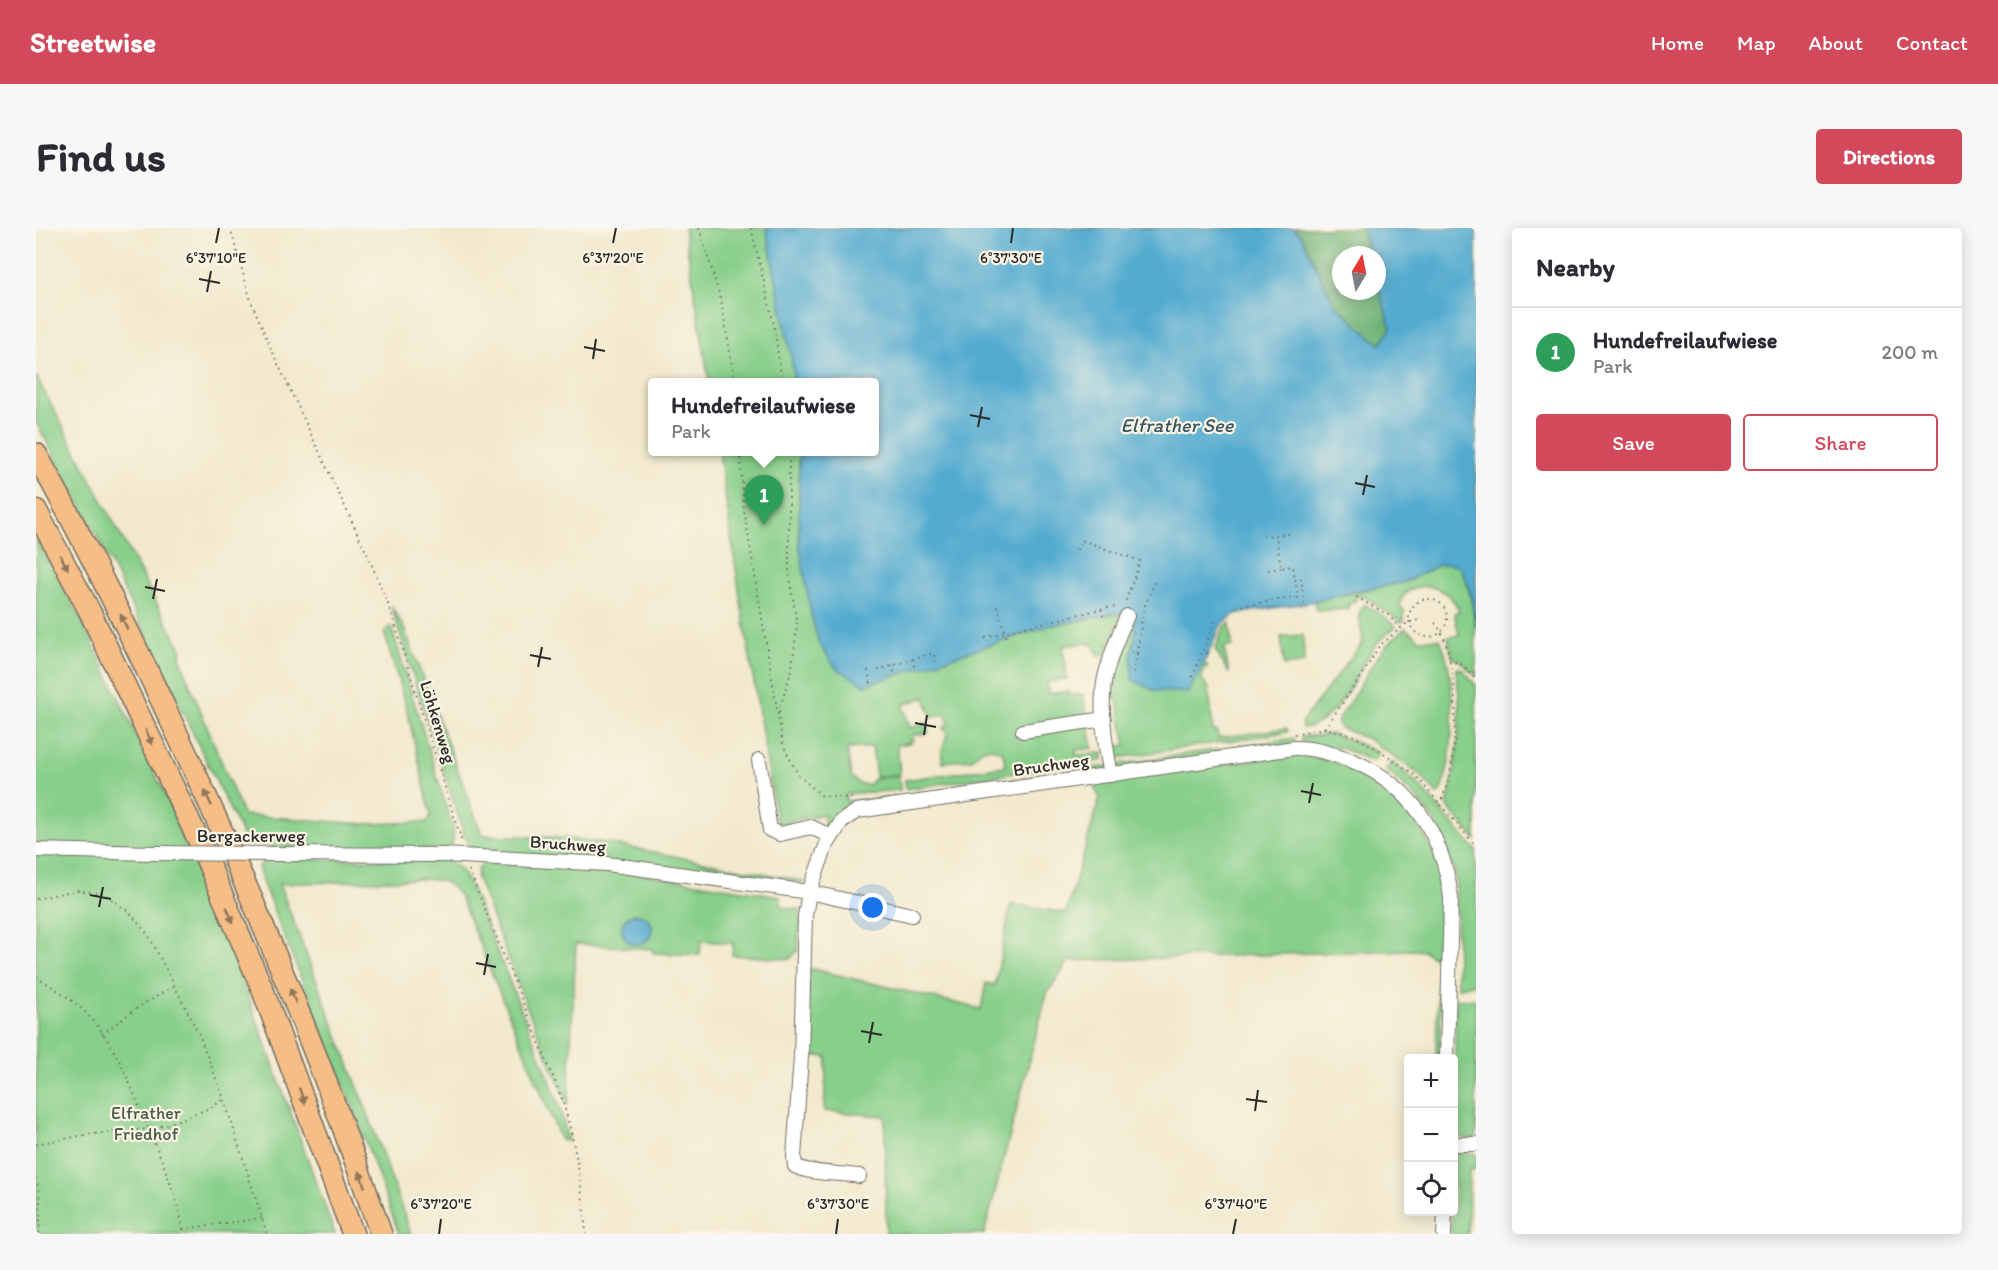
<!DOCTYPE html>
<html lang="en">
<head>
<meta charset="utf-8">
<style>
  body { margin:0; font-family:Itim,sans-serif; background:#f7f7f7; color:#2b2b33 }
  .controls { position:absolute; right:18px; bottom:18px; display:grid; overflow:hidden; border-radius:6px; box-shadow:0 3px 15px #0003 }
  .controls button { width:54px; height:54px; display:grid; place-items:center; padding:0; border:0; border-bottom:2px solid #e1e1e2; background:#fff; color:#2b2b33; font:30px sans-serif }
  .compass { position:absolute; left:1296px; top:18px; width:54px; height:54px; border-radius:50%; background:#fff; box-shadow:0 3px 15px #0003; rotate:10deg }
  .you { position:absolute; left:837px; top:680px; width:21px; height:21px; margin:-15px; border:4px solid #fff; border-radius:50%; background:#1a73e8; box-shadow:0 0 0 9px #1a73e833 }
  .badge { display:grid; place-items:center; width:39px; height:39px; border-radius:50%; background:#d1495b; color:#fff; font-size:20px; font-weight:700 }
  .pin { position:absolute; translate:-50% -50px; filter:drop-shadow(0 2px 3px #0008) }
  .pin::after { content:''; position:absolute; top:32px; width:21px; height:18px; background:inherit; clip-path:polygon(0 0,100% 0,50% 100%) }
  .popup { position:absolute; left:612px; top:150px; width:231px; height:78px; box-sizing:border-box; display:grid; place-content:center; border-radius:6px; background:#fff; filter:drop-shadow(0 2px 4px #0005); font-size:20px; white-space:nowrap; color:#7c7c81 }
  .popup b { font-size:22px; color:#2b2b33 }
  .popup::after { content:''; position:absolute; left:50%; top:100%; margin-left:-12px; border:12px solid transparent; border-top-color:#fff }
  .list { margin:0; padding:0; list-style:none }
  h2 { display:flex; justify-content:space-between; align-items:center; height:78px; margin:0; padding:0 24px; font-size:26px }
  h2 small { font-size:20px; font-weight:400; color:#7c7c81 }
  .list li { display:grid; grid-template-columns:39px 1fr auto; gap:18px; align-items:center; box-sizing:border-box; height:90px; padding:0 24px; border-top:2px solid #e1e1e2 }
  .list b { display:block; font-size:22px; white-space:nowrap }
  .list p { margin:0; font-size:20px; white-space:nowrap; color:#7c7c81 }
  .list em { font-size:20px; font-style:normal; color:#7c7c81 }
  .actions { display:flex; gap:12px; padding:18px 24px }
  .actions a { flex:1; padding:14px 0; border:2px solid #d1495b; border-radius:6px; text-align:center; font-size:21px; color:#d1495b }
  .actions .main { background:#d1495b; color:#fff }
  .icon { flex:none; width:33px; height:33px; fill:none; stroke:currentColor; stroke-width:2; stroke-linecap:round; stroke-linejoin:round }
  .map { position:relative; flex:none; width:1440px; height:1006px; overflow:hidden; border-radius:6px }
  header { display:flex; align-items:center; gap:36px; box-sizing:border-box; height:84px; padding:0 30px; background:#d1495b; color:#fff }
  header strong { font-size:28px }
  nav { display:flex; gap:33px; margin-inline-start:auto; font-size:21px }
  .intro { display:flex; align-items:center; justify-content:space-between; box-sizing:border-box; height:144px; padding:0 36px }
  h1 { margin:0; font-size:42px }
  .button { padding:15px 27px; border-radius:6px; background:#d1495b; color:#fff; font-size:21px; font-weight:700 }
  main { display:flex; gap:36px; padding:0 36px }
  aside { flex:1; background:#fff; border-radius:6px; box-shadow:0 3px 15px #0003 }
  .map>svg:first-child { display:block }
  .green { fill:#87cf8a; stroke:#597d5a; stroke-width:1.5 }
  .forest { fill:#6db276; stroke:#4c6e50; stroke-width:1.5 }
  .water { fill:#52abd0; stroke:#3e6b7e; stroke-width:1.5 }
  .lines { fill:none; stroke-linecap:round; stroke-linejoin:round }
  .minor-casing { stroke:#716e64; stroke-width:16 }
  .highway-casing { stroke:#716e64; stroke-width:24 }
  .path { stroke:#716e64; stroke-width:2; stroke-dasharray:1.5 4.5; stroke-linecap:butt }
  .minor { stroke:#fff; stroke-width:14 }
  .highway { stroke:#f6be87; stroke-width:21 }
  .minor-bridge-casing { stroke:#716e64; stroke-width:16; stroke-linecap:butt }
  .minor-bridge { stroke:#fff; stroke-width:14 }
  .oneway { fill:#907459 }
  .ticks { fill:none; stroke:#2b2b2b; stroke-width:2 }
  .labels { text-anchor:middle; stroke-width:4.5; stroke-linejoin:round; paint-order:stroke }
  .street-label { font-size:18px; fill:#2b2b2b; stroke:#fcf5e5 }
  .park-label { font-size:18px; fill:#475c48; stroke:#fcf5e5 }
  .water-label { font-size:20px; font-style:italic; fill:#395865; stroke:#fcf5e5 }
  .ticks-label { font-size:15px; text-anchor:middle; fill:#2b2b2b; stroke:#fcf5e5; stroke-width:4.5; stroke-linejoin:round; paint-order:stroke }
</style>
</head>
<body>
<header>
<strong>Streetwise</strong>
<nav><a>Home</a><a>Map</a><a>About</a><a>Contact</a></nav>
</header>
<div class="intro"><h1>Find us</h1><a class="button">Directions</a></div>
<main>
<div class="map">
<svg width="1440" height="1006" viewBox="0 0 1440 1006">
  <rect width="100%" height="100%" fill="#fcf5e5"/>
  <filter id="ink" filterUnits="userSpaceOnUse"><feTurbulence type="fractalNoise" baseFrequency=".0167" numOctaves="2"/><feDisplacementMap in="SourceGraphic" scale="12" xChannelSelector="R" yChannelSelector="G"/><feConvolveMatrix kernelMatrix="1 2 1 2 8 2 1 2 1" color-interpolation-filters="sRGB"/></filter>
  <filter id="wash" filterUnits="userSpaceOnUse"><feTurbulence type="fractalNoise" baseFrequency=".008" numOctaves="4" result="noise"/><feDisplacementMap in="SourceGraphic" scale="24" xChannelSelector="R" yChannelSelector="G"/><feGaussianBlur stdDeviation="1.35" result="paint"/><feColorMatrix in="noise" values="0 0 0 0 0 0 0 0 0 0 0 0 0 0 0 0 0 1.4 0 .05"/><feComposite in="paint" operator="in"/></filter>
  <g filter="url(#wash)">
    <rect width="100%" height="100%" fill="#f2e9ce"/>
    <!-- green -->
    <path class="green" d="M648,0h82l26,134 2,20h-85z
      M0,148l146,275 -2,5 6,19 57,140 122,9 62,-2 4,-7 -24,-105 -23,-78 7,-6 62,203c1,9 1,14 -6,20l-177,-1 -1,-3h-22l-150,-310 -61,-113z
      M683,224h80v91l12,71 8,30 46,41 184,-59 69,-13 2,8 -15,33 -7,1 -4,-10 -8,-2 -23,3 4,33 -20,3 2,12 20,-3v5l14,-2 10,54 -17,2v5l27,-2v7l-197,29 -1,-9 100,-14 -2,-14c-15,-7 -21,-5 -31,7l-29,3c-4,-12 3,-19 4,-30l-4,-4 6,-5 -4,-9 -13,3 -7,-20 -22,8 7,23 17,-5 1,10 -15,2v5l-4,1 1,2 -13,2 3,29 -24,3 -4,-30 -25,2 4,28 9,7 8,1 7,-7 24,-2 1,14 -54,4v7l50,-4v6l-49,6 -23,20v-15l-47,10 -38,-234z
      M0,311l43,76 125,261 131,358h-299z
      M1414,336l11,4c15,35 15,71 15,108l-17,-16 -7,-3 -4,-20 11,-2 -5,-22 5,-1c-7,-27 -51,-38 -60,-7l5,5v11l-3,1 -33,-23 -11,-4 -2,6 -6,2 -1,6 -32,2 -2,-10 91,-19 34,-17z
      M1329,376l21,14 10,9c-7,6 -16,11 -21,19 -19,25 -36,79 -73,82l-1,-5 62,-81 -4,-28z
      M355,378l13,22 78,207 84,3 40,5 197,38 -2,3 -10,-2 -6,3 -306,-34 -8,-4 -7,-12z
      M1097,390l3,11 52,64 16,-30 4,3 -6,9v5l7,8 4,43h4l1,7 69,-10 1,4 -177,27 -2,-11 17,-3 -7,-39 -8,-14v-16l4,-21z
      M1194,395l2,23 -8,2 5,26 -14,-25 9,-22z
      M1369,400l14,11h21c17,37 16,117 0,154l-3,1 -17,-19 -20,-15 -32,-21 -27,-11 -3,-3v-5l2,-5 11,-15 25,-41 10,-13z
      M1267,407l1,28 -20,3 -3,-29z
      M1422,440l4,1 14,16v155l-29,-34c10,-45 17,-88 9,-135z
      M1296,506l25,9 22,10 -6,8 -32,-13 -39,-3 -1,-8z
      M1258,510l1,6 -387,58 -1,-6z
      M1261,526c19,4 39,7 58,15 50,20 83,78 90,129 3,20 -2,40 -3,60 -1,33 -1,67 -2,100h-4l2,-98 -14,-9 -11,-1 -344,11 -22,32 -63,241h-98l-1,-118 -61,-5 3,-54 -22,-2 3,-87 173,41 5,-26 9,2 16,-81 55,9 34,-115 -8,-15z
      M1356,534l21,17 63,71v133l-19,5 -1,-112 -20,-53 -20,-26 -30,-27z
      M227,631l183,1c14,5 19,16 26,30l78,190 10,28 8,33 -7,-1 -101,-243c-12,-17 -18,-17 -38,-18l-143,5 88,227 44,123h-12l-43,-119 -94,-234 -4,-15 5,-3z
      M447,635l131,7 166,26 2,11 19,3 -3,40 -8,9 -58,-4 1,-12 -32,-2 -1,14 -47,-2v-4l-77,-5 -8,161 -42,-100 -49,-127 1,-10z
      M1420,770l20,2v139l-18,-1 -4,-6z
      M1421,925l19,1v15l-7,1 -1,64h-17v-22h3v-52z"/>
    <!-- forest -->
    <path class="forest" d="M1257,0h69l7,27h-28v36h36v-9l14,47 -11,17 -46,-43 -33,-68z"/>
    <!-- water -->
    <path class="water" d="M730,0h527l8,7 33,68 46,42 11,-16 -14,-47v-27h-8l-7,-27h114v399l-7,-40 -8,-19 -12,-4 -10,1 -34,17 -43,8 -56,13 -71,11 -14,11 -17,38 -16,30 -33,-2 -23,-11 -1,-25 5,-26 -4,-11 -14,-5 -69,13 -184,59 -29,-17 -17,-24 -8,-30 -12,-71v-91h76v-70h-81l-2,-20z
      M586 701a15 15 0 1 1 30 0a15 15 0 1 1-30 0Z"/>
  </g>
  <g filter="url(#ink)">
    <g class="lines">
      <defs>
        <path id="minor" d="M987,503l81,-12
          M723,532l11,70 10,4 31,-7 21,10
          M1075,547c-6,-30 -12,-67 -6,-98 5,-21 13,-41 22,-61
          M0,622l117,3
          M238,626l169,1 164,9 202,28 17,-46 16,-25 15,-10 437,-63c18,-1 37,5 54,11 62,24 95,74 103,139l-4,160
          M1418,916h22
          M823,948c-18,-3 -50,-2 -64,-10l-1,-9 7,-100 4,-141 4,-24 103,23
          M1408,1006l1,-22"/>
        <path id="highway" d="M0,226c49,87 93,177 135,267 80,168 150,337 210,513
          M0,282l53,100 109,229 64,149 91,246"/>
      </defs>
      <!-- minor casing -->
      <use href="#minor" class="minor-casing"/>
      <!-- highway casing -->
      <use href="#highway" class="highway-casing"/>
      <!-- path -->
      <path class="path" d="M194,0l21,73 21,50 97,207 21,51 72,233
        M663,0l22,72 14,82
        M715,0l23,97 8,57
        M704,224l4,58 39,235 15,30 24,21 30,2
        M1253,306l-13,1 5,33 12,-2 6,37
        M1227,308l13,-1
        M1041,322l4,-10 59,21 -15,42
        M1232,342l13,-2
        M1265,350l3,25
        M1320,369l32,18 13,13
        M1373 390a19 19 0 1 1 38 0a19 19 0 1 1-38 0Z
        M961,378l8,26 96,-23 2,7
        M1200,379l60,-10
        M1065,381l15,-2
        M1399,395c24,27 23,115 15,150 -2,10 -6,21 -10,31
        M949,410l20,-6 2,7
        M1095,424l6,1 7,-45 12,-30
        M1172,425l-5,-2 12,-30
        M876,431l3,10
        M1413,432l14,5 13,15
        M856,437l3,10
        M832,442l3,14
        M842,442l55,-17 3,9
        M1097,445l4,-20
        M1156,449l11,-26
        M743,484l13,-44 5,-43 -8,-53v-120
        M1289,500l38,-54 16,-28 28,-23 15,-4
        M1258,506l31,-6 29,8 27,15 34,24 61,71
        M433,642l93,229c13,43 21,90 24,135
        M0,671l41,-9 27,4 25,18 20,24 49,96 26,67 43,135
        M0,749c17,10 35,21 49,35 30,29 46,75 62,113 15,36 30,70 37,109
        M66,806l35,-26 37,-22
        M0,916l55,-10 57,-5 18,-4 44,-17 14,-9
        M0,950c5,18 5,38 3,56
        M147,1001l79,-11"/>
      <!-- minor -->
      <use href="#minor" class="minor"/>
      <!-- highway -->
      <use href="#highway" class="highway"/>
      <defs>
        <path id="minor-bridge" d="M117,625l121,1"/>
      </defs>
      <!-- minor-bridge casing -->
      <use href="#minor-bridge" class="minor-bridge-casing"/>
      <!-- minor-bridge -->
      <use href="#minor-bridge" class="minor-bridge"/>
    </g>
    <!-- one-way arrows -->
    <defs><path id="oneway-solid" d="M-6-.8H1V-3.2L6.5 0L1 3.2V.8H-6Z" transform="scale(1.5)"/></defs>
    <g class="oneway">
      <use href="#oneway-solid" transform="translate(28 334) rotate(62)"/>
      <use href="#oneway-solid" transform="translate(88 394) rotate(-115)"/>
      <use href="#oneway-solid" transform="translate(113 509) rotate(65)"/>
      <use href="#oneway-solid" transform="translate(172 570) rotate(-115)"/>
      <use href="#oneway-solid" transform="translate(194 687) rotate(67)"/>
      <use href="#oneway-solid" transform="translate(257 768) rotate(-111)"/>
      <use href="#oneway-solid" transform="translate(266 868) rotate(70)"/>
      <use href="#oneway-solid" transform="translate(326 951) rotate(-109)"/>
    </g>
  </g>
  <!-- ticks -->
  <path class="ticks" d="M180,15l3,-15M577,15l3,-15M975,15l2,-15M163,51l21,4M171,64l4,-21M548,119l21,4M557,131l3,-20M934,187l20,4M942,199l4,-20M1319,255l20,4M1327,267l4,-20M109,359l20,4M117,371l4,-20M494,427l21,4M502,439l4,-20M879,495l21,4M888,507l3,-20M1265,563l20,4M1273,575l4,-20M54,667l21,4M63,679l4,-20M440,735l20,4M448,747l4,-21M825,803l21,4M833,815l4,-21M1210,871l21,3M1219,883l3,-21M403,1006l2,-15M800,1006l2,-15M1197,1006l3,-15"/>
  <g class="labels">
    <!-- street labels -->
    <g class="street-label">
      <text transform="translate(402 494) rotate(73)" y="6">Löhkenweg</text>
      <text transform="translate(1015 537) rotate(-8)" y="6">Bruchweg</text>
      <text x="215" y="614">Bergackerweg</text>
      <text transform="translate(532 616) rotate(4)" y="6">Bruchweg</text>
    </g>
    <!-- park labels -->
    <g class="park-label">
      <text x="110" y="891">Elfrather<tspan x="110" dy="21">Friedhof</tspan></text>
    </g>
    <!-- water labels -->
    <g class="water-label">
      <text x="1141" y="204">Elfrather See</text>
    </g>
  </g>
  <g class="ticks-label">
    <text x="180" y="35">6°37'10"E</text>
    <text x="577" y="35">6°37'20"E</text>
    <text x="975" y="35">6°37'30"E</text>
    <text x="405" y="981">6°37'20"E</text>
    <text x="802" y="981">6°37'30"E</text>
    <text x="1200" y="981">6°37'40"E</text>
  </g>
</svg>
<div class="controls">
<button>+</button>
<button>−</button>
<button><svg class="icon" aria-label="locate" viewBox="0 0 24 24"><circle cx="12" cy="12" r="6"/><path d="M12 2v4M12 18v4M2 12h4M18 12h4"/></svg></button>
</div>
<svg class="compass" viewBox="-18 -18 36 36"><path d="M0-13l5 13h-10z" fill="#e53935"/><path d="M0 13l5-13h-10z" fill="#7c7c81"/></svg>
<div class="you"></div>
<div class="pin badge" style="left:728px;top:297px;background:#2e9e5b">1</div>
<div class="popup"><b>Hundefreilaufwiese</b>Park</div>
</div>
<aside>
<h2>Nearby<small></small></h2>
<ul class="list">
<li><span class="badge" style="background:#2e9e5b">1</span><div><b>Hundefreilaufwiese</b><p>Park</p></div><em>200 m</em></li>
</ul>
<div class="actions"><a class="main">Save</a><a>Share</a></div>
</aside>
</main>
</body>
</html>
